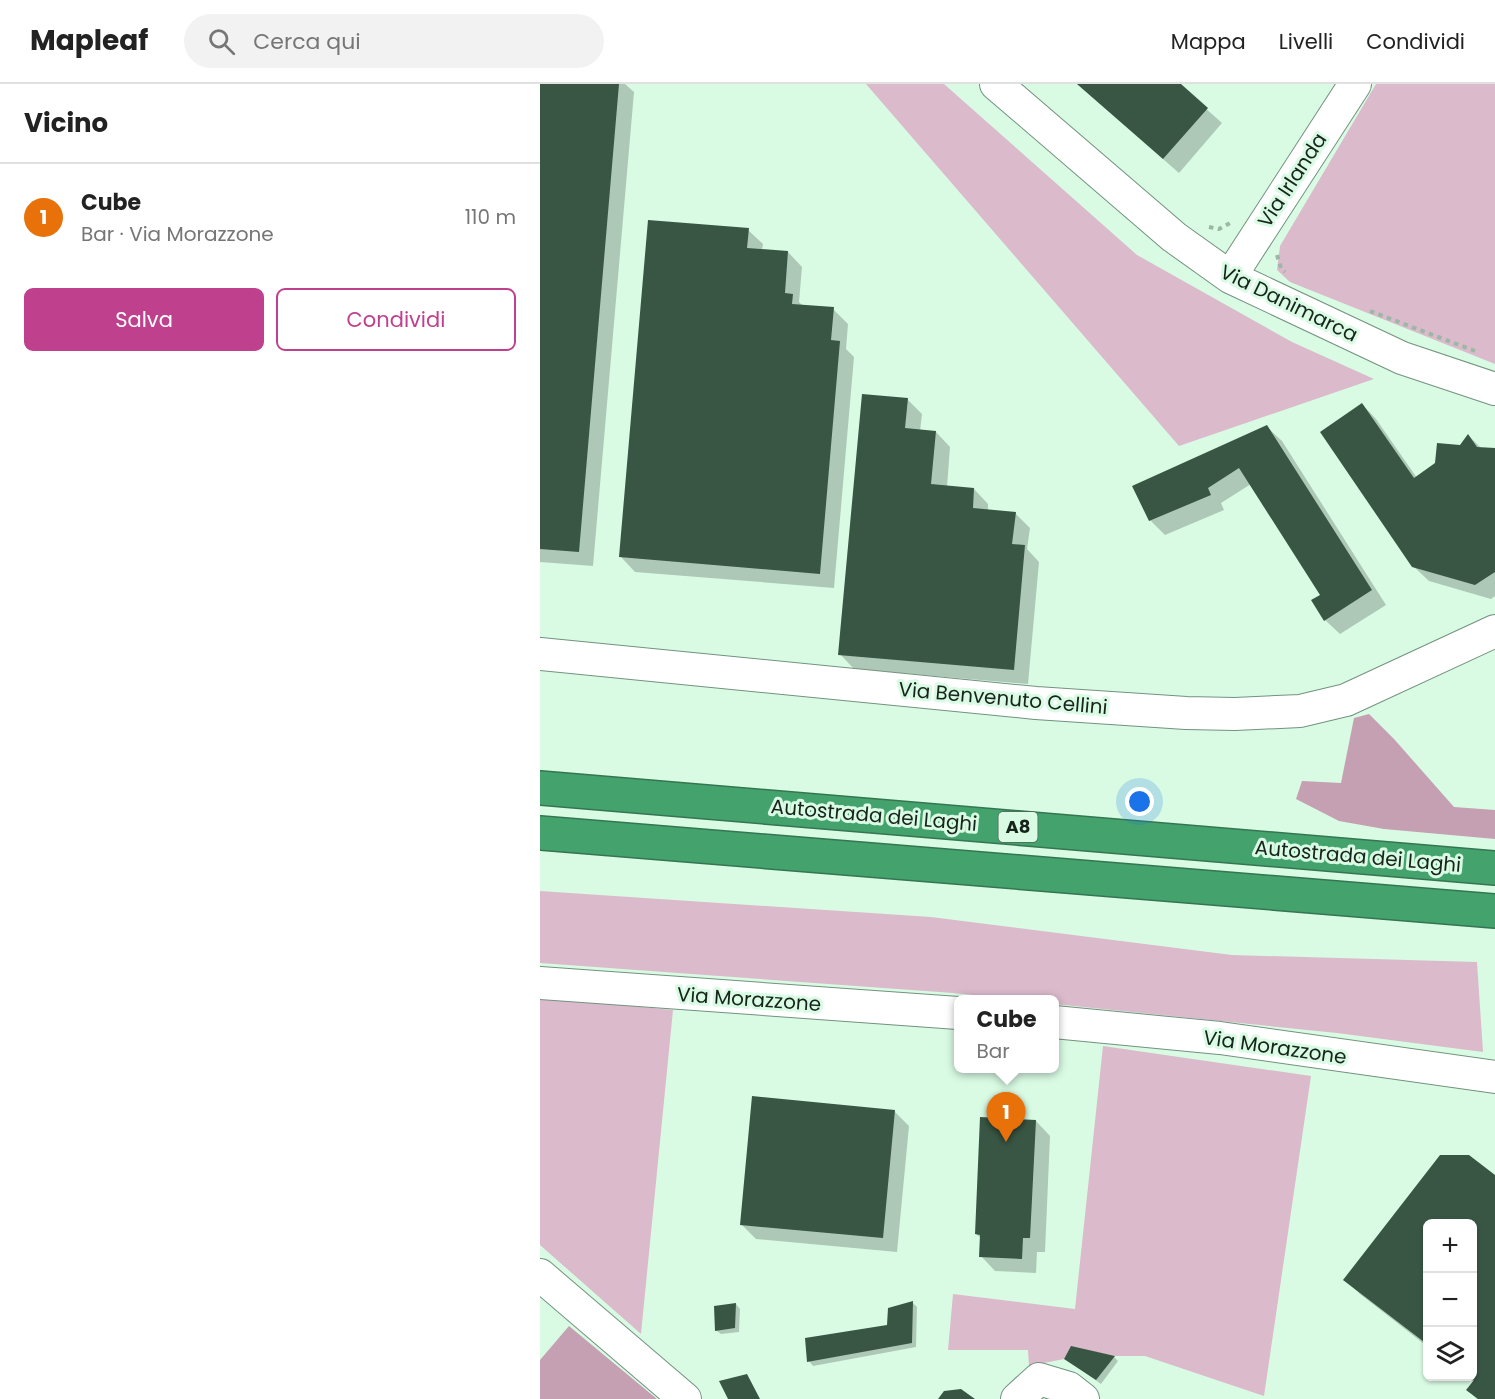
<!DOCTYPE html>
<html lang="it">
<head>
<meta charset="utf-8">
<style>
  body { margin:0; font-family:Poppins,sans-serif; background:#f2f2f2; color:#222 }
  .controls { position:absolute; right:18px; bottom:18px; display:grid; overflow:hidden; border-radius:9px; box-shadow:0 2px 4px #0004 }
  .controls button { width:54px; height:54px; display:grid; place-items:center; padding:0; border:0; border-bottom:2px solid #e0e0e0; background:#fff; color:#222; font:30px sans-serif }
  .you { position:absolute; left:600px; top:718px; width:21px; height:21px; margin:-15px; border:4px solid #fff; border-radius:50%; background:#1a73e8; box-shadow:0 0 0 9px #1a73e833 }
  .badge { display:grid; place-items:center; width:39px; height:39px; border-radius:50%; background:#bf418e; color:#fff; font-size:20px; font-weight:700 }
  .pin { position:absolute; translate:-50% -50px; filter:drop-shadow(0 2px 3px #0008) }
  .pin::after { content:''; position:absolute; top:32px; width:21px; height:18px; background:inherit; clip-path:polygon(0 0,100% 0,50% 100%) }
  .popup { position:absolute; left:414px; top:911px; width:105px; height:78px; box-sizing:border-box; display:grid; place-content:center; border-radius:9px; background:#fff; filter:drop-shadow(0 2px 4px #0005); font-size:20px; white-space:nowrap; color:#767676 }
  .popup b { font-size:22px; color:#222 }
  .popup::after { content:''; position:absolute; left:50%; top:100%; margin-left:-12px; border:12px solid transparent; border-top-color:#fff }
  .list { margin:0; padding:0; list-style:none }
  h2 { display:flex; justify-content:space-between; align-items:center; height:78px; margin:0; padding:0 24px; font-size:26px }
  h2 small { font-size:20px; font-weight:400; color:#767676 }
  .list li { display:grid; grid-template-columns:39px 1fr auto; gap:18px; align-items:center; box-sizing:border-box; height:108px; padding:0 24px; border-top:2px solid #e0e0e0 }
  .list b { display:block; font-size:22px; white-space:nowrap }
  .list p { margin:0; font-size:20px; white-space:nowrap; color:#767676 }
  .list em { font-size:20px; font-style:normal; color:#767676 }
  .actions { display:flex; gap:12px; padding:18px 24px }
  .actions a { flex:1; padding:14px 0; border:2px solid #bf418e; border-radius:9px; text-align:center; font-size:21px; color:#bf418e }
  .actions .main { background:#bf418e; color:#fff }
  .icon { flex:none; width:33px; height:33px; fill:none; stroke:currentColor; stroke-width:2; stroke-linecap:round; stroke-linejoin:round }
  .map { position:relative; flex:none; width:955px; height:1315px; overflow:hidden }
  header { display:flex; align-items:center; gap:36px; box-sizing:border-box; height:84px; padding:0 30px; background:#fff; border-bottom:2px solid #e0e0e0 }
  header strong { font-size:28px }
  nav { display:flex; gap:33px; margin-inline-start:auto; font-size:21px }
  .search { width:420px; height:54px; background:#f2f2f2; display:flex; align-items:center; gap:15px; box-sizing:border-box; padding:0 21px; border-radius:33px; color:#767676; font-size:22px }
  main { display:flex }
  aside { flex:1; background:#fff }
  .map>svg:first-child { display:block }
  .green { fill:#dbbacb }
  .forest { fill:#c59fb2 }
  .shadow { fill:#0003 }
  .building { fill:#395644 }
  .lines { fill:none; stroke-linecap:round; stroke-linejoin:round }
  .minor-casing { stroke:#73927e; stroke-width:34 }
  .highway-casing { stroke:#347650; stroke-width:36 }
  .path { stroke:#9cb7a5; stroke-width:4; stroke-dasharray:4.5 4.5; stroke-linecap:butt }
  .minor { stroke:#fff; stroke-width:32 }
  .highway { stroke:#44a26d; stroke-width:33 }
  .labels { text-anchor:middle; stroke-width:6; stroke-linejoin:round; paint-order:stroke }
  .shield { fill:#d9fbe4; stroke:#516457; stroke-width:1.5 }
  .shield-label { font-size:18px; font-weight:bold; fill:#17241b }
  .street-label { font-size:20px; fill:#17241b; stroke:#d9fbe4 }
</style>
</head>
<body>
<header>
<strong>Mapleaf</strong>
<div class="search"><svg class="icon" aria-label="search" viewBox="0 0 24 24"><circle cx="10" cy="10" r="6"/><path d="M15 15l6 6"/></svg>Cerca qui</div>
<nav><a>Mappa</a><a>Livelli</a><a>Condividi</a></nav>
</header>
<main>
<aside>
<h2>Vicino<small></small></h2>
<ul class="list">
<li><span class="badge" style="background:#e8710a">1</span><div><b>Cube</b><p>Bar · Via Morazzone</p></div><em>110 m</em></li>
</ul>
<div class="actions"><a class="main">Salva</a><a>Condividi</a></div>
</aside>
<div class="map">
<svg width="955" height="1315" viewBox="0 0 955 1315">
  <rect width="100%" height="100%" fill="#d9fbe4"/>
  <!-- green -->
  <path class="green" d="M326,0h78l193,171 155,87 82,37 -195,67z
    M836,0h119v280l-205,-82 -13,-12 3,-24z
    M0,807l391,26 301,38 245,7 6,90 -146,-19 -283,-29v-4l-41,-1 -60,-6 -413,-30z
    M0,913l133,13 -32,324 -101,-89z
    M563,962l208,30 -47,320 -119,-40h-30l-44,-9 -7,12 -35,7 -1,-16h-80l5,-56 122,15z"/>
  <!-- forest -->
  <path class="forest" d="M829,630l25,25 60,68 41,3v29l-111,-10 -45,-8 -43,-22 6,-18 39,2 13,-65z
    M29,1242l88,73h-117v-39z"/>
  <!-- shadow -->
  <path class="shadow" d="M0,0h85l9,8 -41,474 -53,-4z
    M537,0h101l44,39 -43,50z
    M208,146l15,14 -1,6 26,2 14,15 -3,35 5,5 29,2 15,15 -2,25 8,8 -20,231 -199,-16 -14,-15z
    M367,315l15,15 -2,17 16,1 14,15 -3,40 27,2 14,15v7l27,2 15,15 -3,21 12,13 -11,122 -174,-15 -14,-15z
    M822,320l14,15 41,59 44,-32 8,-10 13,13 13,1v146l-4,3 -62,-18 -16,-15z
    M727,343l15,14 104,164 -46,29 -15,-14 -3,-25 -71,-111 -30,19 3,7 -59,25 -15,-15z
    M354,1027l15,15 -12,126 -141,-13 -15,-15z
    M496,1037l14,15 -5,116h-8l-1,21 -41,-2 -14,-15 1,-17 -6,-5z
    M955,1093v222h-18l-9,-9 6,-8 -8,-6h6v-152h-44v123l-68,-53 -15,-14z
    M373,1219l4,4 -1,40 -103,19 -4,-5 79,-34z
    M196,1220l4,5 -1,23 -18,2 -5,-4z
    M532,1264l42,9 4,4 -17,23 -35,-25z"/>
  <!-- building -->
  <path class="building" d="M0,0h79l-40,468 -39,-3z
    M537,0h104l27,24 -45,51z
    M108,136l101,8 -2,20 41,3 -3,42 8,1 -1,10 42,3 -3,33 9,1 -20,233 -201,-17z
    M322,310l46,4 -3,30 31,3 -5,53 43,4 -1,20 43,4 -4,32 13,1 -11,125 -176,-15z
    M822,319l52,75 21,-15 2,-20 23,2 8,-11 9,13 18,1v124l-20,13 -63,-18 -92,-135z
    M727,341l105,165 -48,31 -13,-21 9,-5 -81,-127 -31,20 3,7 -62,26 -17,-35z
    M212,1012l143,14 -12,128 -143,-13z
    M440,1033l56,3 -6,118h-7l-1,21 -43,-2 1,-22 -5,-1z
    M900,1071h29l26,20v224h-17l-12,-9 8,-10 -6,-4h4v-152h-44v121l-85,-65z
    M373,1217l-1,42 -105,19 -2,-24 82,-13 1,-17z
    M196,1219l-1,25 -20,3 -1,-25z
    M531,1262l44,10 -19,24 -32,-21z
    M207,1290l13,25h-32l-9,-18z
    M421,1305l14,10h-37l6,-8z"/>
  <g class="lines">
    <defs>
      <path id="minor" d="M456,0l178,153 56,40 172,81 93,31
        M690,193l125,-193
        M0,570l496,49 150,10 49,1 65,-3 46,-11 149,-69
        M0,899l418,30
        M514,938l166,16 275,39
        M0,1191l145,124
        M477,1315l22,-20 30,9 14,11"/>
      <path id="highway" d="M0,704l955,80
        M0,749l955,78"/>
    </defs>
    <!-- minor casing -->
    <use href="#minor" class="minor-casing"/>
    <!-- highway casing -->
    <use href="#highway" class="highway-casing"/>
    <!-- path -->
    <path class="path" d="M669,143l10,2 13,-7
      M737,171l4,13 4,4
      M830,227l105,40"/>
    <!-- minor -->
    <use href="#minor" class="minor"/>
    <!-- highway -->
    <use href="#highway" class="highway"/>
  </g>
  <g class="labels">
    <!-- shield labels -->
    <rect class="shield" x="458.5" y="728" width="39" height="30" rx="4.5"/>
    <g class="shield-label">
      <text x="478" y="749">A8</text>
    </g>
    <!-- street labels -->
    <g class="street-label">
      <text transform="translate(752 96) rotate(-57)" y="7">Via Irlanda</text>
      <text transform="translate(749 219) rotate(26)" y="7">Via Danimarca</text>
      <text transform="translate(463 614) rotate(5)" y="7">Via Benvenuto Cellini</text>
      <text transform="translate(334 731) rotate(5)" y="7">Autostrada dei Laghi</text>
      <text transform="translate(818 772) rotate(5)" y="7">Autostrada dei Laghi</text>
      <text transform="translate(209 915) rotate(4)" y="7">Via Morazzone</text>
      <text transform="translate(735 963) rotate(8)" y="7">Via Morazzone</text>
    </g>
  </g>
</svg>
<div class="controls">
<button>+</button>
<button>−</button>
<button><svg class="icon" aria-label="layers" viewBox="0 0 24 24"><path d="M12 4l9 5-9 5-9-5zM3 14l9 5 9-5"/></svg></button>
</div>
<div class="you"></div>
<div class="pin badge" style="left:466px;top:1058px;background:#e8710a">1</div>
<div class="popup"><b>Cube</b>Bar</div>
</div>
</main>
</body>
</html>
